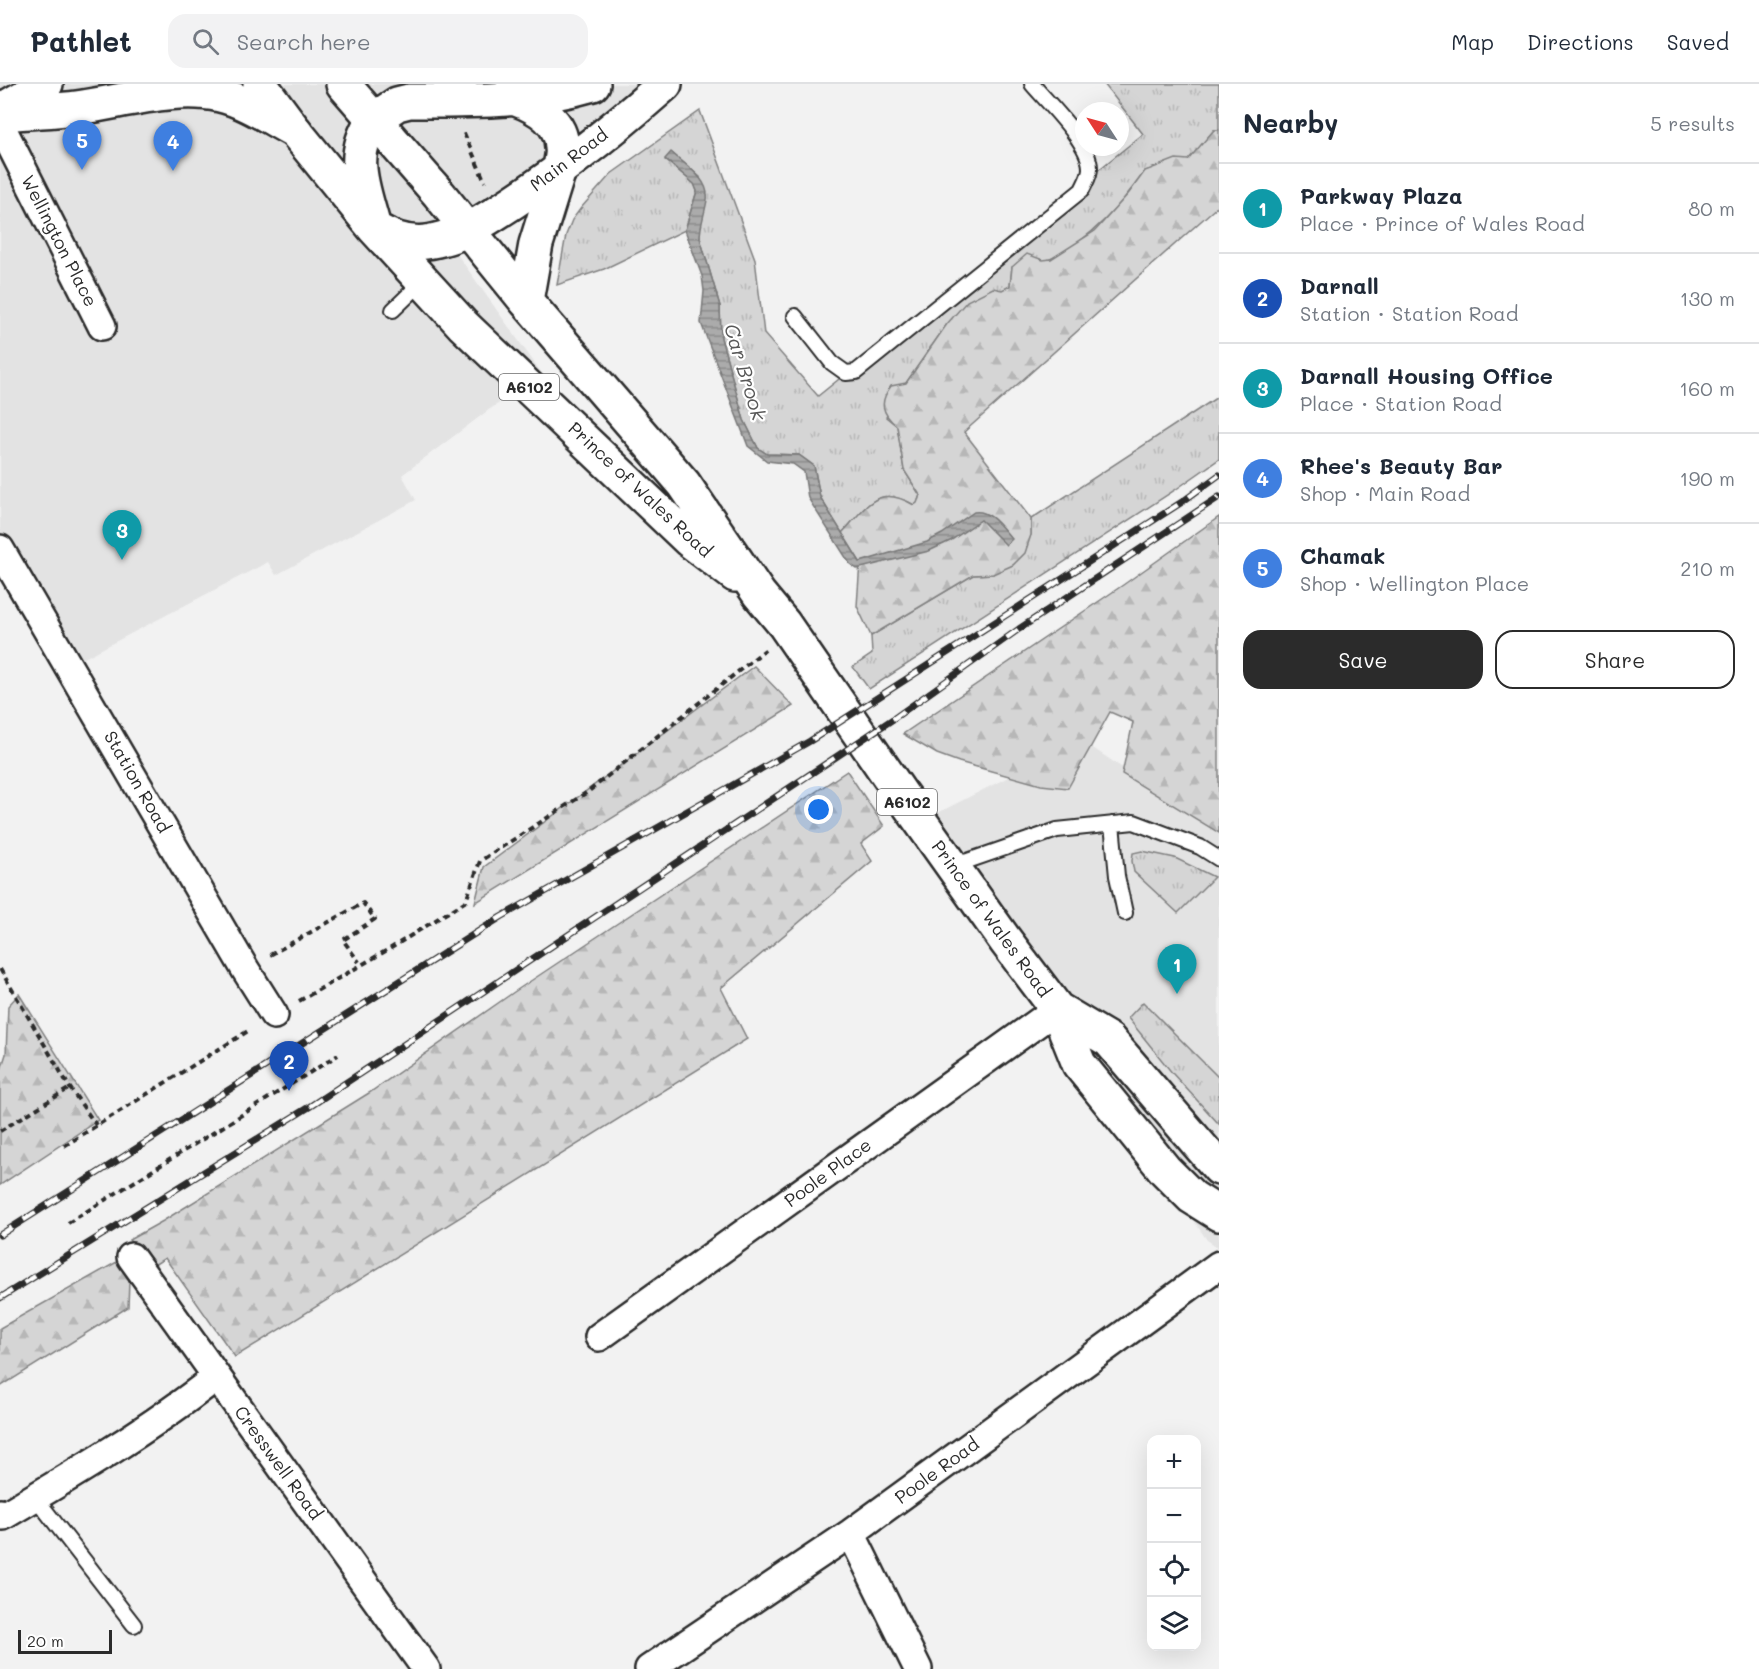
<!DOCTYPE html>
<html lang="en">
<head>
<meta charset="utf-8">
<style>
  body { margin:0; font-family:Mali,sans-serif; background:#f2f2f3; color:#1f2937 }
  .controls { position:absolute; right:18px; bottom:18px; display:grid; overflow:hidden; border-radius:12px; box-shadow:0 6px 24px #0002 }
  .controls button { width:54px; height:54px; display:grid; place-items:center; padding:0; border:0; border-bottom:2px solid #e0e1e3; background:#fff; color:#1f2937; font:30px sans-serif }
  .compass { position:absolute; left:1075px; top:18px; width:54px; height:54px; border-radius:50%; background:#fff; box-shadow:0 6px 24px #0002; rotate:306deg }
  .scale { position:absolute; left:18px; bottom:15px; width:94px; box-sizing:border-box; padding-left:6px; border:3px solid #2b2b2b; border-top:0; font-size:16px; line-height:21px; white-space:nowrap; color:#2b2b2b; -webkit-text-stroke:4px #fff; paint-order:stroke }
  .you { position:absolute; left:819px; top:726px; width:21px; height:21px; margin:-15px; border:4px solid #fff; border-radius:50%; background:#1a73e8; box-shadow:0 0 0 9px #1a73e833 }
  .badge { display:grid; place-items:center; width:39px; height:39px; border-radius:50%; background:#2b2b2b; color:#fff; font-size:20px; font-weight:700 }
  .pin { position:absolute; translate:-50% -50px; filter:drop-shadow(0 2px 3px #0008) }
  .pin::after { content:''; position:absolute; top:32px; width:21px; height:18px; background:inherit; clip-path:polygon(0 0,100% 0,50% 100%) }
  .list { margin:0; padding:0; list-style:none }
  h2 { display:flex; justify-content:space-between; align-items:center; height:78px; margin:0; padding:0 24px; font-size:26px }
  h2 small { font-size:20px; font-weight:400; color:#747a83 }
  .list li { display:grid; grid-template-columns:39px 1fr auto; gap:18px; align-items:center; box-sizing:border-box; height:90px; padding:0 24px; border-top:2px solid #e0e1e3 }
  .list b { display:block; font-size:22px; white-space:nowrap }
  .list p { margin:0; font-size:20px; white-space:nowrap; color:#747a83 }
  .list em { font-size:20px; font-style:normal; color:#747a83 }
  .actions { display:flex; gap:12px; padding:18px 24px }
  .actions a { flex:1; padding:14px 0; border:2px solid #2b2b2b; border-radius:18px; text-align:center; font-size:21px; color:#2b2b2b }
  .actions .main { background:#2b2b2b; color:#fff }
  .icon { flex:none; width:33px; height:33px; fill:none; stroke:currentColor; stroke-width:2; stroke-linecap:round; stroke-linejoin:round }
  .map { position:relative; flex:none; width:1219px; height:1585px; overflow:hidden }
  header { display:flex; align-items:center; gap:36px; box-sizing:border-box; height:84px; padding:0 30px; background:#fff; border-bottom:2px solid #e0e1e3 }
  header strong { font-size:28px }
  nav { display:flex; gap:33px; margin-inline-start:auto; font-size:21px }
  .search { width:420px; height:54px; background:#f2f2f3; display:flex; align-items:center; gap:15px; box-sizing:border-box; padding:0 21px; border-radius:18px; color:#747a83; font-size:22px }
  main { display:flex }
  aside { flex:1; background:#fff }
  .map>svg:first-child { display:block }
  .built { fill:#e3e3e3 }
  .grass { fill:url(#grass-tufts); stroke:#808080; stroke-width:1.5 }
  .forest { fill:url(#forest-firs); stroke:#808080; stroke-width:1.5 }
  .water { fill:url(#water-rules); stroke:#787878; stroke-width:1.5 }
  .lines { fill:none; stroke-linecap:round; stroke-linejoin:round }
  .lane-casing { stroke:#2b2b2b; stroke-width:18 }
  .street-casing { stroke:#2b2b2b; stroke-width:32 }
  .secondary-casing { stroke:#2b2b2b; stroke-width:38 }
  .highway-casing { stroke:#2b2b2b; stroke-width:38 }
  .path { stroke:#2b2b2b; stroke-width:4; stroke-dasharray:6 4.5; stroke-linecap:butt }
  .lane { stroke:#fff; stroke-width:14 }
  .street { stroke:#fff; stroke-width:27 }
  .secondary { stroke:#fff; stroke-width:33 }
  .highway { stroke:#fff; stroke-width:33 }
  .rail-casing { stroke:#2b2b2b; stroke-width:7 }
  .rail { stroke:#fff; stroke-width:4.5; stroke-dasharray:14; stroke-linecap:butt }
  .labels { text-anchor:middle; stroke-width:4.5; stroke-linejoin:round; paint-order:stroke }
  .shield { fill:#fff; stroke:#6b6b6b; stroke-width:1.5 }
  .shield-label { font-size:16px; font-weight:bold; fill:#2b2b2b }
  .street-label { font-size:18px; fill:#2b2b2b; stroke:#fff }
  .water-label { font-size:20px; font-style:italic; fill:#585858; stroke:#fff }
</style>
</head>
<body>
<header>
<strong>Pathlet</strong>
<div class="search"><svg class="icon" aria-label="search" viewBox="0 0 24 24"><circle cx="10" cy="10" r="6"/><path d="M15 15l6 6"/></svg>Search here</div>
<nav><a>Map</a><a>Directions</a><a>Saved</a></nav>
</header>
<main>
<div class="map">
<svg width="1219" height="1585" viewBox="0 0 1219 1585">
  <defs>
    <pattern id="grass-tufts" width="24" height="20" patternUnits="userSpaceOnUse" patternTransform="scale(1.5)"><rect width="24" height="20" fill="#d5d5d5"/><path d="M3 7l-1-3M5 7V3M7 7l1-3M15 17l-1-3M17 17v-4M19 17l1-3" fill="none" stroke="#b7b7b7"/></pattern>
    <pattern id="forest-firs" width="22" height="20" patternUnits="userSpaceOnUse" patternTransform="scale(1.5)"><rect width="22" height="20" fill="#d5d5d5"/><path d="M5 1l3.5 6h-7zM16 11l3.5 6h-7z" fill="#b7b7b7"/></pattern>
    <pattern id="water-rules" width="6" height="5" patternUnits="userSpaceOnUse" patternTransform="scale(1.5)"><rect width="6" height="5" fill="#ababab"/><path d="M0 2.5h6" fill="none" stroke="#8b8b8b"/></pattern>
  </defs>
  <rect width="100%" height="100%" fill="#f2f2f2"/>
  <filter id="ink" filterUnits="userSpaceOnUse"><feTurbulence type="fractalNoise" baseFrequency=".0167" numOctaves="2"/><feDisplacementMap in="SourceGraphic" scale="12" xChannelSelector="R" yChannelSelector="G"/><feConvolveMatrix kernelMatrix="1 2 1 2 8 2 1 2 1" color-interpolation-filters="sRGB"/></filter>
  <g filter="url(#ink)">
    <!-- built -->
    <path class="built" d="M0,0h659l-217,149 101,142 -53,34 -88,66 14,25 -140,75 -8,-13 -201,105 -55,-100 -12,11z
      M1081,656l138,93v415l-12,-8 -289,-417z"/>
    <!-- grass -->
    <path class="grass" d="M1104,0h115v46h-5l-26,31 -43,10c-25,35 -53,67 -92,87 -11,5 -28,6 -41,9l-2,19 -63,38 -41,59 -20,34 11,9 7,44 16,25 -3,9 -3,1c-38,-22 -47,2 -72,28l-22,-36 -6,-31 -15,-11 -32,-1 -9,-6 -14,-28 -23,-82 -1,-32 -20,-68v-61l-28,-24 -7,7 30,24 2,7 -12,39 -81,39 -47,16 9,-50 6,-15 9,-12 30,-34 89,-63 55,148 9,75 54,62 325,-262z
      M1219,312v63l-44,31 -306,199 -16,-22 19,-13 -1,-18 102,-61 20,-1 38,-39v-16z
      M1142,767l33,7 39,19 -36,36 -44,-41 -2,-11 1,-8z
      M1143,918l76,76v46l-46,-50 -45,-56z"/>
    <!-- forest -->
    <path class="forest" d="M1214,46h5v75l-255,227 67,87v16l-6,18 -12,12 -20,9 -20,1 -102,61 -14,-30 3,-44 -18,-29c25,-26 34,-50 72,-28l3,-2 3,-8 -16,-25 -7,-44c-16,-13 -18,-24 -6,-40l15,-3 41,-59 20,-23 26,-13 9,2 8,-4 2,-19 15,-13 16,6 8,-1 44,-28 34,-38 16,-22 31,-12 12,1z
      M1219,433v316l-97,-59 11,-52 -23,-10 -42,76 -27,-3 -82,-23 -22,-8 -34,-20 220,-149z
      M754,582l39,40 -318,197 9,-36z
      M847,687l37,55 -23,18 11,17 -151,127 26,51 -512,318 -70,-99 -11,7 -25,-25 34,-19 206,-128 145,-101z
      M19,910l79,126 -98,65v-112l6,-19 2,-48z
      M124,1174l5,23 -1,26 -128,80v-59z"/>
    <!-- water -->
    <path class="water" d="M671,68c14,13 39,27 36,48 -2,13 -7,25 -7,38l20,68 1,32 23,82 14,28 9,6 32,1 15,11 6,31 40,65 67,-20 15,-8 32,-22c16,-3 28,16 38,27l-6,6 -25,-25 -31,21 -21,10 -72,18 -7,-5 -42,-66 -4,-26 -11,-8 -26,-3 -19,-15 -47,-123 3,-32 -2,-15 -17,-46 12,-39 -3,-7 -29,-25z"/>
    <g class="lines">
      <defs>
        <path id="lane" d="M393,226l30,-29
          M795,232l37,47 14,10 10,-1 226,-182c3,-7 8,-14 8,-22 0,-25 -42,-65 -58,-84
          M1112,740l5,52 8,37
          M953,782l104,-36 77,-8 66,25 19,12
          M35,1413l99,128"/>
        <path id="street" d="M0,40l102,202
          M0,465l245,420 29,46
          M131,1173l295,412
          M599,1253l458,-328
          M0,1429l3,3c73,-43 146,-86 213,-139
          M851,1449l67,136
          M649,1585l202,-136 368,-268"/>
        <path id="secondary" d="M516,15c22,8 46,23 46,49 1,6 -1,13 -2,19
          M2,26l44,-26
          M0,30c27,-2 56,-3 83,-7 42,-6 95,-22 137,-12 26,6 52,24 75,36
          M373,36l24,-16 12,-3c62,0 124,1 184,-17
          M468,146c69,-40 138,-94 197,-146"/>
        <path id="highway" d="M260,0l35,47 79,97 89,97 226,215 46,35
          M343,0l96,110 87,107 158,183 75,110 25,30 117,170 104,146 52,69 22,55 86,106 27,27 27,17
          M373,36c-25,37 -9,69 1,108 36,22 57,16 94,2
          M526,217l10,-57 24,-77
          M1057,925l52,31 110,128"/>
      </defs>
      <!-- lane casing -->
      <use href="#lane" class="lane-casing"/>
      <!-- street casing -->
      <use href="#street" class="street-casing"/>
      <!-- secondary casing -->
      <use href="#secondary" class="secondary-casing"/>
      <!-- highway casing -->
      <use href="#highway" class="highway-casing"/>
      <!-- path -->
      <path class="path" d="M464,49l21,49
        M270,871l93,-52 12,16 -32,21 16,22
        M0,885l70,119 26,37
        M299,917l92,-53 75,-47 14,-40 109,-70 176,-141
        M0,1047l70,-43
        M64,1062l184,-115
        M68,1139l270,-168"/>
      <!-- lane -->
      <use href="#lane" class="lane"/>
      <!-- street -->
      <use href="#street" class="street"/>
      <!-- secondary -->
      <use href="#secondary" class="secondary"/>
      <!-- highway -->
      <use href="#highway" class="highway"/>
      <defs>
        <path id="rail" d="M0,1151l501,-318 309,-176 372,-239 37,-27
          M0,1214l309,-191 94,-62 490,-326 126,-90 200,-132"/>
      </defs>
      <!-- rail casing -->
      <use href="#rail" class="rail-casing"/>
      <!-- rail -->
      <use href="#rail" class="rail"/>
    </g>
  </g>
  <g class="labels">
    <!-- shield labels -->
    <g class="shield">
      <rect x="499" y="290" width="60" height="26" rx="4.5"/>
      <rect x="877" y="705" width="60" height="26" rx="4.5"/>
    </g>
    <g class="shield-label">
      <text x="529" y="309">A6102</text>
      <text x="907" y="724">A6102</text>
    </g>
    <!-- street labels -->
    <g class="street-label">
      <text transform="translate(569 76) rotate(-37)" y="6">Main Road</text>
      <text transform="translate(59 157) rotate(63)" y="6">Wellington Place</text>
      <text transform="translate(640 406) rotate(43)" y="6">Prince of Wales Road</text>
      <text transform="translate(137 698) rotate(60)" y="6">Station Road</text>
      <text transform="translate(991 835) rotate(54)" y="6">Prince of Wales Road</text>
      <text transform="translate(828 1089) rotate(-36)" y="6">Poole Place</text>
      <text transform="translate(278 1379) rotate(54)" y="6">Cresswell Road</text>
      <text transform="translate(937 1387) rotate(-36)" y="6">Poole Road</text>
    </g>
    <!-- water labels -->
    <g class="water-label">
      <text transform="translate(745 288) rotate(73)" y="7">Car Brook</text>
    </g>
  </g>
</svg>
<div class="controls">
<button>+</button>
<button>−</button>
<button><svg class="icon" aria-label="locate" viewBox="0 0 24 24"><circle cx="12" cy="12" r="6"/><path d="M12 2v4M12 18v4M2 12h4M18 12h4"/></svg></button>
<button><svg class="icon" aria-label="layers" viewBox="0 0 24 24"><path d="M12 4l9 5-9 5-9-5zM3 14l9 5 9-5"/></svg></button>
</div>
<svg class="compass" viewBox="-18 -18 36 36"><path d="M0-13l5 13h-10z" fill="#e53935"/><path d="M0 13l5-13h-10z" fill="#747a83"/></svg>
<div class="scale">20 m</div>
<div class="you"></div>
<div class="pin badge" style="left:1177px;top:910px;background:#0f9aa8">1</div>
<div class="pin badge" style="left:289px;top:1007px;background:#1a4fb4">2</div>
<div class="pin badge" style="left:122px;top:476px;background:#0f9aa8">3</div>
<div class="pin badge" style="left:173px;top:87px;background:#3f7fe0">4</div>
<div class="pin badge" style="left:82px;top:86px;background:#3f7fe0">5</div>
</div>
<aside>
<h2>Nearby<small>5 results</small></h2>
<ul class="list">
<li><span class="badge" style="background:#0f9aa8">1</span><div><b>Parkway Plaza</b><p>Place · Prince of Wales Road</p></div><em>80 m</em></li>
<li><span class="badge" style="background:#1a4fb4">2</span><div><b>Darnall</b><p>Station · Station Road</p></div><em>130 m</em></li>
<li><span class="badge" style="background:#0f9aa8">3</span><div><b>Darnall Housing Office</b><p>Place · Station Road</p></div><em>160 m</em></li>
<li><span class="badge" style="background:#3f7fe0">4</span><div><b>Rhee's Beauty Bar</b><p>Shop · Main Road</p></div><em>190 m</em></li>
<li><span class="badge" style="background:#3f7fe0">5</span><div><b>Chamak</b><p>Shop · Wellington Place</p></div><em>210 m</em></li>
</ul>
<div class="actions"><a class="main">Save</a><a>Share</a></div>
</aside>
</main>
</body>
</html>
